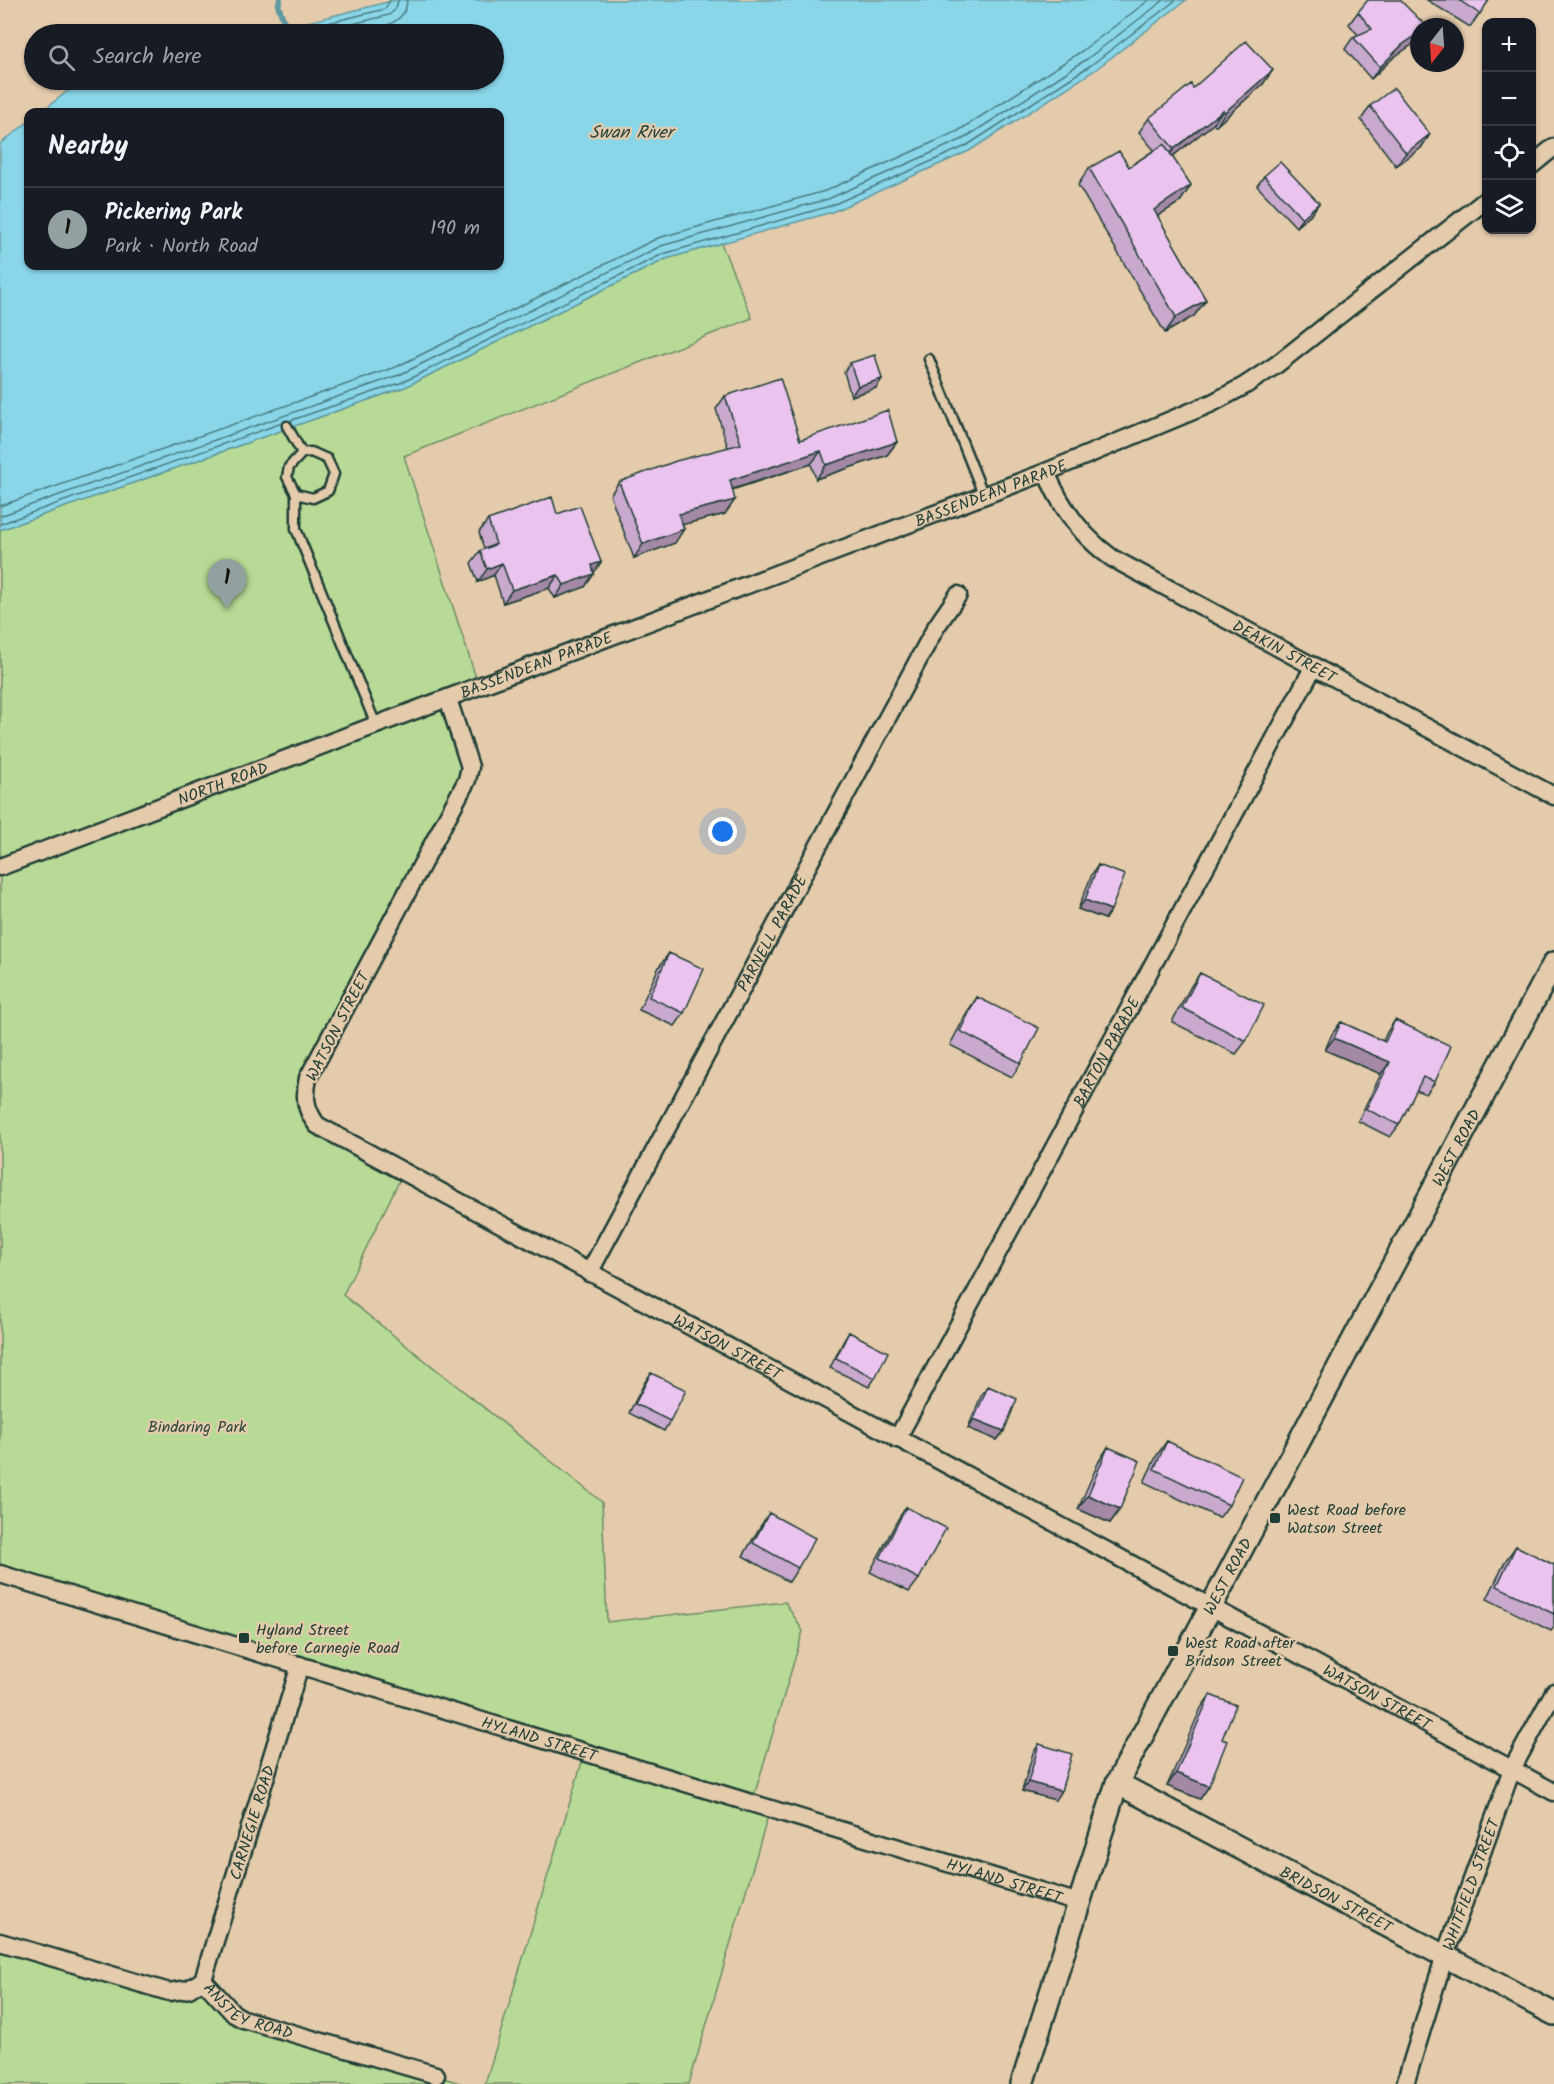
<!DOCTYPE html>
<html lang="en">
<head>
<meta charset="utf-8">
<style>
  body { margin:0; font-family:Kalam,sans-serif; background:#20242c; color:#f1f3f6 }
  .controls { position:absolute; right:18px; top:18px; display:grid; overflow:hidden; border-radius:12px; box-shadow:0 2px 4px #0004 }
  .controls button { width:54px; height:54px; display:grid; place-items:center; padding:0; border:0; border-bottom:2px solid #363941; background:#171b24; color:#f1f3f6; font:30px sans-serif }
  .compass { position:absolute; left:1410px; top:18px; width:54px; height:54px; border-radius:50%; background:#171b24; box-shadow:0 2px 4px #0004; rotate:197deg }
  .you { position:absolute; left:723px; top:832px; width:21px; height:21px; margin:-15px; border:4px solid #fff; border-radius:50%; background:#1a73e8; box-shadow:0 0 0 9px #1a73e833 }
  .badge { display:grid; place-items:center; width:39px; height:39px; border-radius:50%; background:#92a19f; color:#111; font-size:20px; font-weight:700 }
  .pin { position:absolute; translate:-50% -50px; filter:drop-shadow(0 2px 3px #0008) }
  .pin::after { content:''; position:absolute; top:32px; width:21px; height:18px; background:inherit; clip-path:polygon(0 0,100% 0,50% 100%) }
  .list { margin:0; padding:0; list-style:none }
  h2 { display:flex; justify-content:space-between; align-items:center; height:78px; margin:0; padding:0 24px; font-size:26px }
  h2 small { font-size:20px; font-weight:400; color:#9ea1a6 }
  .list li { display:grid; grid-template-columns:39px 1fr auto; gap:18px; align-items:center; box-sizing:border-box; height:84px; padding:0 24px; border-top:2px solid #363941 }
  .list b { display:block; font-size:22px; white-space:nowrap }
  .list p { margin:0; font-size:20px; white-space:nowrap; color:#9ea1a6 }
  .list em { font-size:20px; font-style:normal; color:#9ea1a6 }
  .icon { flex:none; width:33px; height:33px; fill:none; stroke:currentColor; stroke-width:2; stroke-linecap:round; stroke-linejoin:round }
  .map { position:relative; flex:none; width:1554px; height:2084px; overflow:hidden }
  .search { position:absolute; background:#171b24; box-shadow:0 2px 4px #0004; left:24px; top:24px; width:480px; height:66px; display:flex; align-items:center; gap:15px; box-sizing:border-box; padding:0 21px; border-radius:33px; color:#9ea1a6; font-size:22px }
  .panel { position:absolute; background:#171b24; box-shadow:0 2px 4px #0004; left:24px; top:108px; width:480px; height:162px; border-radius:12px }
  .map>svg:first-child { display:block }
  .green { fill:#b7db96; stroke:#6b8c65; stroke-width:1.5 }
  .water { fill:#89d6e9; stroke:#5f99a1; stroke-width:1.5 }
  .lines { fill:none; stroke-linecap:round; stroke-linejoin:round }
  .shore { stroke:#497a7c; stroke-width:1.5 }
  .stream { stroke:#5f99a1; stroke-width:6 }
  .service-casing { stroke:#1f3d34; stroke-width:13 }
  .minor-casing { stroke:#1f3d34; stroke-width:21 }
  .tertiary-casing { stroke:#1f3d34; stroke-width:26 }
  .service { stroke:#e4cbac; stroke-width:8 }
  .minor { stroke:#e4cbac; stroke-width:16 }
  .tertiary { stroke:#e4cbac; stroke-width:21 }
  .wall { fill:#c9a9cd; stroke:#1f3d34; stroke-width:1.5 }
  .shaded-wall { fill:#a489a7; stroke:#1f3d34; stroke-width:1.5 }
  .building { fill:#eac4ee; stroke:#1f3d34; stroke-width:1.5 }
  .poi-dot { fill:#1f3d34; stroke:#e4cbac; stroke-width:2 }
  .labels { text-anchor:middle; stroke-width:4.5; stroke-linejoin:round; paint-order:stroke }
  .street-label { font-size:16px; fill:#1f3d34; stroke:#e4cbac }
  .park-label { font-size:16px; fill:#274539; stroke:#e4cbac }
  .poi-label { font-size:16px; fill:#1f3d34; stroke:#e4cbac; text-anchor:start }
  .water-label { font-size:18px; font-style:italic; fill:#24453d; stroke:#e4cbac }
</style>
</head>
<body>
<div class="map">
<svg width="1554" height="2084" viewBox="0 0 1554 2084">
  <rect width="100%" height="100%" fill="#e4cbac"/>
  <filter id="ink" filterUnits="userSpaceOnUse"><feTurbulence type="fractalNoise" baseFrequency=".0167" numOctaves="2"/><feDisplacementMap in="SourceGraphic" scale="12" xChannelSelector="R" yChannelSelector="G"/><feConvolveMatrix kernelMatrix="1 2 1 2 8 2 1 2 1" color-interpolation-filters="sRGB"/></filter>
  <g filter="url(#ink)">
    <!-- green -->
    <path class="green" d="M721,243l31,75 -348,138 75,231 -31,12 22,68 -162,311v35l95,60 -60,122 259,207 5,120 178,-20 18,29 -51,172 18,6 -81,275h-204l100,-332 -585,-178v-1044l405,-143 261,-128z
      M0,1942l169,50 27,-7 38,29 229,70h-463z"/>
    <!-- water -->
    <path class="water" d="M396,0h790l-91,70 -126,81 -137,61 -166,47 -261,128 -405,143v-386l28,-22v144h472v-154h-459l36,-28 17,-4h400v-46h-234z"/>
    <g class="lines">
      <!-- shore -->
      <path class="shore" d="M283,34l102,-25 5,-9
        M312,34l77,-19 7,-6 2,-9
        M347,34c22,-5 59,-5 60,-34
        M289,421l114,-39 260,-128 167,-48 136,-60 125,-81 85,-65
        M0,506l396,-139 262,-129 167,-47 133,-60 124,-80 67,-51
        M0,516l399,-141 262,-129 167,-47 135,-60 124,-80 77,-59
        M0,524l282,-101"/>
      <!-- stream -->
      <path class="stream" d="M280,0l-2,5 8,22"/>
      <defs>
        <path id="service" d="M929,359l55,137
          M287,426l15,27
          M296,494l17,4 15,-7 6,-17 -7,-15 -16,-7 -9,1 -13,14 -2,10 9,17v35l80,196"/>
        <g id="minor">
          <path d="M1532,165l22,-18"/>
          <path id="s1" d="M1046,472c15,36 35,64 66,86l442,238"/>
          <path id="s2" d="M448,699l22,68 -3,13 -159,298c-4,19 -3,31 9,47l1237,667"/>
          <path id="s3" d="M0,867l1046,-395 166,-69 32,-17 32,-21 210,-165"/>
          <path id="s4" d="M589,1273l347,-646 22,-32"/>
          <path id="s5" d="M897,1439l417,-773"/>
          <path id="s6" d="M0,1574l1079,329"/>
          <path id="s7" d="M0,1942l169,50 20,-3 14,-9 97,-315"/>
          <path id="s8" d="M203,1980l31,34 9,5 193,56"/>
          <path id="s9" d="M1405,2084l40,-129 67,-186 42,-77"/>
        </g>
        <g id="tertiary">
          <path id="s10" d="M1117,1783l437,231"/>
          <path id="s11" d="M1022,2084l95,-301 437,-820"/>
        </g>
      </defs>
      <!-- service casing -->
      <use href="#service" class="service-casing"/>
      <!-- minor casing -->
      <use href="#minor" class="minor-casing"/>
      <!-- tertiary casing -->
      <use href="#tertiary" class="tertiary-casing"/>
      <!-- service -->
      <use href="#service" class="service"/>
      <!-- minor -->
      <use href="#minor" class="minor"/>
      <!-- tertiary -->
      <use href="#tertiary" class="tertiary"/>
    </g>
    <!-- wall -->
    <path class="wall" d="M1427,0h62l-19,27z
      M1358,12l61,28 -25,17 -23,22 -26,-30 8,-12 5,-2 -9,-11z
      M1263,84l-47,42 -3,-2 -41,33 19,28 -11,17 -23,14 49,84 -12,16 -29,17 -87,-148 11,-17 40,-1 25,-17 -15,-18 10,-14 44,-30z
      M1370,106l60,28 -9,14 -25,18 -35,-46z
      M1264,176l55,27 -7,10 -16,14 -39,-41z
      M850,363l26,25 -25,8 -7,-24z
      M725,396l75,44 97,2 -10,13 -71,24 -5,-15 -79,26 -7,24 -42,10 -8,19 -41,15 -24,-63 9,-13 109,-34 -12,-39z
      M557,514l37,60 -9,13 -30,11 -6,-10 -46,15 -9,-28 -16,7 -7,-19 9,-12 4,-2 -5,-17 9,-12z
      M1098,865l7,54 -27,-10 14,-35z
      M669,953l15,60 -9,13 -36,-16 20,-43z
      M1200,973l46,68 -10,13 -64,-32 19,-36z
      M977,997l44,66 -9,14 -62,-32 18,-34z
      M1395,1020l40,62 -9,12 -10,-4 -17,35 -9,12 -32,-16 23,-47 -56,-24 7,-16 9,-12 42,19 4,-9z
      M849,1332l26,46 -6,9 -39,-19 13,-26z
      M651,1373l19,48 -6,10 -35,-18 16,-31z
      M988,1386l16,45 -7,9 -29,-12 13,-32z
      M1167,1441l62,64 -10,13 -75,-36 13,-27z
      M1108,1447l12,62 -10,14 -32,-14 21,-48z
      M906,1507l13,72 -10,13 -39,-20 27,-51z
      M769,1513l29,55 -9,14 -46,-26 17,-29z
      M1516,1546l38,19v62l-3,4 -64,-32 19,-39z
      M1210,1695l-1,91 -9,13 -33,-13 34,-78z
      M1039,1744l16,56 -33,-9 11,-38z"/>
    <!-- shaded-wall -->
    <path class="shaded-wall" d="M1419,33v7l-25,17 -23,22 9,-12 22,-22z
      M1273,70l-10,14 -47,42 9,-14z
      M1223,110l-10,14 -49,39 10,-14z
      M1430,134l-9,14 -25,18 10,-13z
      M1191,185l-11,17 -38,24 12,-16z
      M1319,203l-7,10 -16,14 6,-9z
      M1206,300l-12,16 -29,17 11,-16z
      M882,379l-6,9 -25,8 7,-10z
      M897,442l-10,13 -71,24 10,-14z
      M821,451l-10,13 -91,29 10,-13z
      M735,500l-10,14 -56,14 10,-14z
      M684,529l-9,14 -41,15 9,-14z
      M601,562l-16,25 -30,11 9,-13 28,-20z
      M502,563l-8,12 -16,7 9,-13z
      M558,575l-9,13 -46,15 9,-13z
      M1085,900l26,10 -6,9 -27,-10z
      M1334,1038l56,24 -9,12 -56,-24z
      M974,1419l30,12 -7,9 -29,-12z
      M1088,1495l32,14 -10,14 -32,-14z
      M1176,1773l33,13 -9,13 -33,-13z
      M1028,1782l33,9 -6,9 -33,-9z"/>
    <!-- building -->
    <path class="building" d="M1368,0h32l27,27h-8v6l-17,12 -22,22 -27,-30 19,-8 -14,-17z
      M1459,0h30l-9,14z
      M1246,41l27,29 -48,42 -2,-2 -49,39 -25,-31 42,-34 2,4z
      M1394,88l36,46 -24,19 -36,-47z
      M1164,144l27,41 -37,25 52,90 -30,17 -87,-149 30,-17 10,16z
      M1280,162l39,41 -17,15 -38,-42z
      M875,355l7,24 -24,7 -8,-23z
      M780,378l20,62 88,-30 9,32 -71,23 -5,-14 -91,29 5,20 -56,14 5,15 -41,15 -24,-62 57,-21 65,-17 -16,-48z
      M552,497l5,17 23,-8 21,56 -9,3 2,9 -30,11 -6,-10 -46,15 -10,-27 -15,6 -7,-18 16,-7 -8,-24z
      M1098,865l27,10 -14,35 -26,-10z
      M669,953l35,16 -20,44 -35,-16z
      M1200,973l64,32 -18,36 -64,-33z
      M977,997l62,31 -18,35 -61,-32z
      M1395,1020l56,26 -16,36 -12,-5 -24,48 -33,-16 24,-47 -56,-24 7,-16 44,20z
      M849,1332l39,20 -13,26 -39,-20z
      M651,1373l35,17 -16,31 -35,-17z
      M988,1386l29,13 -13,32 -30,-12z
      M1167,1441l75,36 -13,28 -75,-36z
      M1108,1447l32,14 -20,48 -32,-14z
      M906,1507l40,21 -27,51 -39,-21z
      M769,1513l46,25 -17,30 -45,-25z
      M1516,1546l38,19v49l-57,-28z
      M1210,1695l26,10 -14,34 5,2 -18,45 -33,-13z
      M1039,1744l33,10 -11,37 -33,-9z"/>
  </g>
  <!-- markers -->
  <g class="poi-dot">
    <rect x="1269" y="1512" width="12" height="12" rx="3"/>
    <rect x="238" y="1632" width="12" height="12" rx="3"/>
    <rect x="1167" y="1645" width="12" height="12" rx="3"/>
  </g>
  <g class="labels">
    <!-- street labels -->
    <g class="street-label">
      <text dy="6" stroke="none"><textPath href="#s3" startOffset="1059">BASSENDEAN PARADE</textPath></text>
      <text dy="6" stroke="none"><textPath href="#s1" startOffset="306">DEAKIN STREET</textPath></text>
      <text dy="6" stroke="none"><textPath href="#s3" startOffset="573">BASSENDEAN PARADE</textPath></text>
      <text dy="6" stroke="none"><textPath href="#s3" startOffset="238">NORTH ROAD</textPath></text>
      <text dy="6" stroke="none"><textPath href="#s4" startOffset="386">PARNELL PARADE</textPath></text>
      <text transform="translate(337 1026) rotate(-63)" y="6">WATSON STREET</text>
      <text dy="6" stroke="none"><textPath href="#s5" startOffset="440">BARTON PARADE</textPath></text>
      <text dy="6" stroke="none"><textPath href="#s11" startOffset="1036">WEST ROAD</textPath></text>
      <text dy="6" stroke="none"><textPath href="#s2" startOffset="939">WATSON STREET</textPath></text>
      <text dy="6" stroke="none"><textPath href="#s11" startOffset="550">WEST ROAD</textPath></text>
      <text dy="6" stroke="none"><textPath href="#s2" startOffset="1677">WATSON STREET</textPath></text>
      <text dy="6" stroke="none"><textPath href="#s6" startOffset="564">HYLAND STREET</textPath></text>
      <text dy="6" stroke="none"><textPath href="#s7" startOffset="378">CARNEGIE ROAD</textPath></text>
      <text dy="6" stroke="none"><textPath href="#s6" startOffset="1050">HYLAND STREET</textPath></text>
      <text dy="6" stroke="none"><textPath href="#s9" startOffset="210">WHITFIELD STREET</textPath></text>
      <text dy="6" stroke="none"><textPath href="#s10" startOffset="248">BRIDSON STREET</textPath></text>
      <text dy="6" stroke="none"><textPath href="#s8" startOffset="57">ANSTEY ROAD</textPath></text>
    </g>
    <!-- park labels -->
    <g class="park-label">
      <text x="197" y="1432">Bindaring Park</text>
    </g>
    <!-- poi labels -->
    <g class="poi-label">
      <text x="1287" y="1515">West Road before<tspan x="1287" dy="18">Watson Street</tspan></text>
      <text x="256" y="1635">Hyland Street<tspan x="256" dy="18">before Carnegie Road</tspan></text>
      <text x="1185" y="1648">West Road after<tspan x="1185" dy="18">Bridson Street</tspan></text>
    </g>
    <!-- water labels -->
    <g class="water-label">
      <text x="631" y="138">Swan River</text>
    </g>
  </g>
</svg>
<div class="controls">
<button>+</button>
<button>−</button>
<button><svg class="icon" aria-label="locate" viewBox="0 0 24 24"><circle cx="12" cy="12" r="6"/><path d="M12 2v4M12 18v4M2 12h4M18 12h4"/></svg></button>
<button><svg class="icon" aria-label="layers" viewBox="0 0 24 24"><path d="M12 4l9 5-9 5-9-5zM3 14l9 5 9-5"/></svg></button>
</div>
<svg class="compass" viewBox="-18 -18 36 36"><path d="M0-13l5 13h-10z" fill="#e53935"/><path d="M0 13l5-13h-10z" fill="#9ea1a6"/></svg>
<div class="you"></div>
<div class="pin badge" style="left:227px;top:609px">1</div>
<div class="search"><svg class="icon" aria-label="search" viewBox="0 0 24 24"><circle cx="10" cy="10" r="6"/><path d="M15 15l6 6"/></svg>Search here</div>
<section class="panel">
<h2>Nearby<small></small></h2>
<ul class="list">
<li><span class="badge">1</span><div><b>Pickering Park</b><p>Park · North Road</p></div><em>190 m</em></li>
</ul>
</section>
</div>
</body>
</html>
